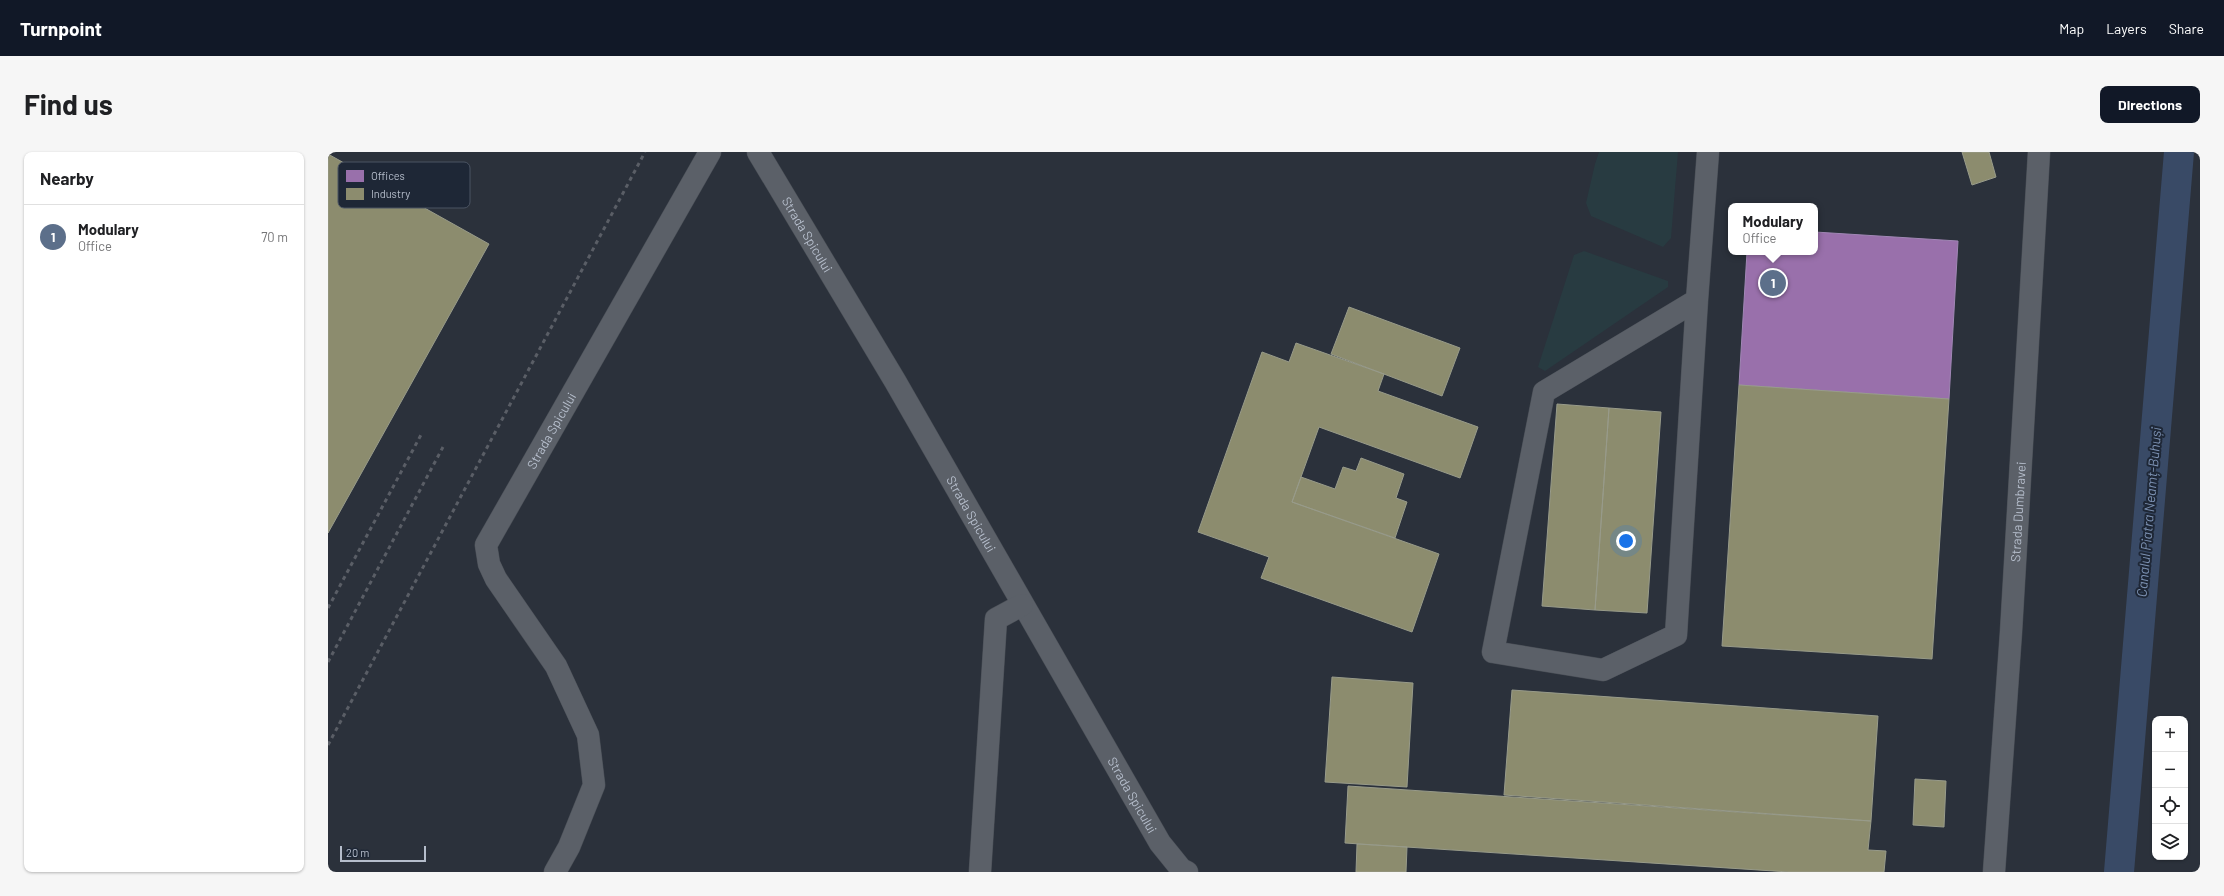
<!DOCTYPE html>
<html lang="en">
<head>
<meta charset="utf-8">
<style>
  body { margin:0; font-family:Barlow,sans-serif; background:#f6f6f6; color:#202124 }
  .controls { position:absolute; right:12px; bottom:12px; display:grid; overflow:hidden; border-radius:8px; box-shadow:0 1px 3px #0004 }
  .controls button { width:36px; height:36px; display:grid; place-items:center; padding:0; border:0; border-bottom:1px solid #e0e0e0; background:#fff; color:#202124; font:20px sans-serif }
  .scale { position:absolute; left:12px; bottom:10px; width:86px; box-sizing:border-box; padding-left:4px; border:2px solid #b5bdcb; border-top:0; font-size:11px; line-height:14px; white-space:nowrap; color:#b5bdcb; -webkit-text-stroke:3px #1e2736; paint-order:stroke }
  .you { position:absolute; left:1298px; top:389px; width:14px; height:14px; margin:-10px; border:3px solid #fff; border-radius:50%; background:#1a73e8; box-shadow:0 0 0 6px #1a73e833 }
  .badge { display:grid; place-items:center; width:26px; height:26px; border-radius:50%; background:#111827; color:#fff; font-size:13px; font-weight:700 }
  .pin { position:absolute; translate:-50% -50%; border:2px solid #fff; box-shadow:0 1px 4px #0006 }
  .popup { position:absolute; left:1400px; top:51px; width:90px; height:52px; box-sizing:border-box; display:grid; place-content:center; border-radius:8px; background:#fff; filter:drop-shadow(0 1px 3px #0005); font-size:13px; white-space:nowrap; color:#757577 }
  .popup b { font-size:15px; color:#202124 }
  .popup::after { content:''; position:absolute; left:50%; top:100%; margin-left:-8px; border:8px solid transparent; border-top-color:#fff }
  .list { margin:0; padding:0; list-style:none }
  h2 { display:flex; justify-content:space-between; align-items:center; height:52px; margin:0; padding:0 16px; font-size:17px }
  h2 small { font-size:13px; font-weight:400; color:#757577 }
  .list li { display:grid; grid-template-columns:26px 1fr auto; gap:12px; align-items:center; box-sizing:border-box; height:64px; padding:0 16px; border-top:1px solid #e0e0e0 }
  .list b { display:block; font-size:15px; white-space:nowrap }
  .list p { margin:0; font-size:13px; white-space:nowrap; color:#757577 }
  .list em { font-size:13px; font-style:normal; color:#757577 }
  .icon { flex:none; width:22px; height:22px; fill:none; stroke:currentColor; stroke-width:2; stroke-linecap:round; stroke-linejoin:round }
  .map { position:relative; flex:none; width:1872px; height:720px; overflow:hidden; border-radius:8px }
  header { display:flex; align-items:center; gap:24px; box-sizing:border-box; height:56px; padding:0 20px; background:#111827; color:#fff }
  header strong { font-size:19px }
  nav { display:flex; gap:22px; margin-inline-start:auto; font-size:14px }
  .intro { display:flex; align-items:center; justify-content:space-between; box-sizing:border-box; height:96px; padding:0 24px }
  h1 { margin:0; font-size:28px }
  .button { padding:10px 18px; border-radius:8px; background:#111827; color:#fff; font-size:14px; font-weight:700 }
  main { display:flex; gap:24px; padding:0 24px }
  aside { flex:1; background:#fff; border-radius:8px; box-shadow:0 1px 3px #0004 }
  .map>svg:first-child { display:block }
  .green { fill:#283b41 }
  .offices { fill:#9970ab; stroke:#a187b5 }
  .industry { fill:#8c8c6e; stroke:#989b8a }
  .lines { fill:none; stroke-linecap:round; stroke-linejoin:round }
  .canal { stroke:#394a66; stroke-width:30 }
  .minor-casing { stroke:#474c54; stroke-width:23 }
  .minor { stroke:#5b6068; stroke-width:22 }
  .rail { stroke:#5a5e66; stroke-width:3; stroke-dasharray:4 4; stroke-linecap:butt }
  .labels { text-anchor:middle; stroke-width:4; stroke-linejoin:round; paint-order:stroke }
  .street-label { font-size:13px; fill:#b5bdcb; stroke:#1e2736 }
  .water-label { font-size:14px; font-style:italic; fill:#7c91b2; stroke:#1e2736 }
  .key { fill:#1e2736; stroke:#4b5463; stroke-width:1 }
  .key-label { font-size:11px; fill:#b5bdcb }
</style>
</head>
<body>
<header>
<strong>Turnpoint</strong>
<nav><a>Map</a><a>Layers</a><a>Share</a></nav>
</header>
<div class="intro"><h1>Find us</h1><a class="button">Directions</a></div>
<main>
<aside>
<h2>Nearby<small></small></h2>
<ul class="list">
<li><span class="badge" style="background:#5c6f8a">1</span><div><b>Modulary</b><p>Office</p></div><em>70 m</em></li>
</ul>
</aside>
<div class="map">
<svg width="1872" height="720" viewBox="0 0 1872 720">
  <rect width="100%" height="100%" fill="#2b313b"/>
  <!-- green -->
  <path class="green" d="M1271,0h79l-7,86 -8,9 -72,-31 -5,-13 9,-39z
    M1256,99l84,30v6l-123,84 -7,-4 36,-112z"/>
  <!-- offices -->
  <path class="offices" d="M1487,80l143,9 -9,158 -210,-14 8,-133h68z"/>
  <!-- industry -->
  <path class="industry" d="M1634,0h27l7,25 -24,8z
    M0,2l161,90 -161,289z
    M1021,155l111,41 -18,48 -111,-42z
    M968,191l88,31 -6,17 100,36 -18,51 -141,-51 -27,75 147,52 -27,78 -151,-54 8,-21 -71,-25 64,-180 27,10z
    M1411,233l210,14 -17,260 -210,-13z
    M1229,252l52,4 -14,202 -53,-4z
    M1281,256l52,4 -14,201 -52,-3z
    M1033,306l43,16 -8,24 11,4 -12,36 -103,-36 9,-25 34,12 8,-22 13,4z
    M1004,525l81,6 -6,104 -82,-5z
    M1184,538l366,26 -7,105 -367,-26z
    M1587,627l31,2 -2,46 -31,-2z
    M1020,634l523,35 -3,29 18,1 -2,21h-95l-444,-29z
    M1029,692l50,3 -1,25h-50z"/>
  <g class="lines">
    <!-- canal -->
    <path class="canal" d="M1791,720l60,-720"/>
    <defs>
      <g id="minor">
        <path id="s1" d="M430,0l137,229 265,462 21,26 6,3"/>
        <path d="M1369,148l-153,92 -51,260 110,18 73,-35 21,-335 11,-148"/>
        <path id="s2" d="M227,720l14,-25 25,-62 -6,-50 -32,-69 -60,-87 -7,-15 -3,-19 224,-393"/>
        <path d="M652,720l16,-253 26,-14"/>
        <path id="s3" d="M1666,720l17,-240 28,-480"/>
      </g>
    </defs>
    <!-- minor casing -->
    <use href="#minor" class="minor-casing"/>
    <!-- minor -->
    <use href="#minor" class="minor"/>
    <!-- rail -->
    <path class="rail" d="M0,456l94,-175
      M0,510l115,-215
      M0,593l317,-593"/>
  </g>
  <g class="labels">
    <!-- street labels -->
    <g class="street-label">
      <text dy="5" stroke="none"><textPath href="#s1" startOffset="96">Strada Spicului</textPath></text>
      <text dy="5" stroke="none"><textPath href="#s2" startOffset="495">Strada Spicului</textPath></text>
      <text dy="5" stroke="none"><textPath href="#s3" startOffset="361">Strada Dumbravei</textPath></text>
      <text dy="5" stroke="none"><textPath href="#s1" startOffset="420">Strada Spicului</textPath></text>
      <text dy="5" stroke="none"><textPath href="#s1" startOffset="744">Strada Spicului</textPath></text>
    </g>
    <!-- water labels -->
    <g class="water-label">
      <text transform="translate(1821 360) rotate(-85)" y="5">Canalul Piatra Neamț-Buhuși</text>
    </g>
  </g>
  <!-- legend -->
  <rect x="10" y="10" width="132" height="46" rx="6" class="key"/>
  <rect x="18" y="18" width="18" height="12" fill="#9970ab"/>
  <rect x="18" y="36" width="18" height="12" fill="#8c8c6e"/>
  <g class="key-label">
    <text x="43" y="28">Offices</text>
    <text x="43" y="46">Industry</text>
  </g>
</svg>
<div class="controls">
<button>+</button>
<button>−</button>
<button><svg class="icon" aria-label="locate" viewBox="0 0 24 24"><circle cx="12" cy="12" r="6"/><path d="M12 2v4M12 18v4M2 12h4M18 12h4"/></svg></button>
<button><svg class="icon" aria-label="layers" viewBox="0 0 24 24"><path d="M12 4l9 5-9 5-9-5zM3 14l9 5 9-5"/></svg></button>
</div>
<div class="scale">20 m</div>
<div class="you"></div>
<div class="pin badge" style="left:1445px;top:131px;background:#5c6f8a">1</div>
<div class="popup"><b>Modulary</b>Office</div>
</div>
</main>
</body>
</html>
